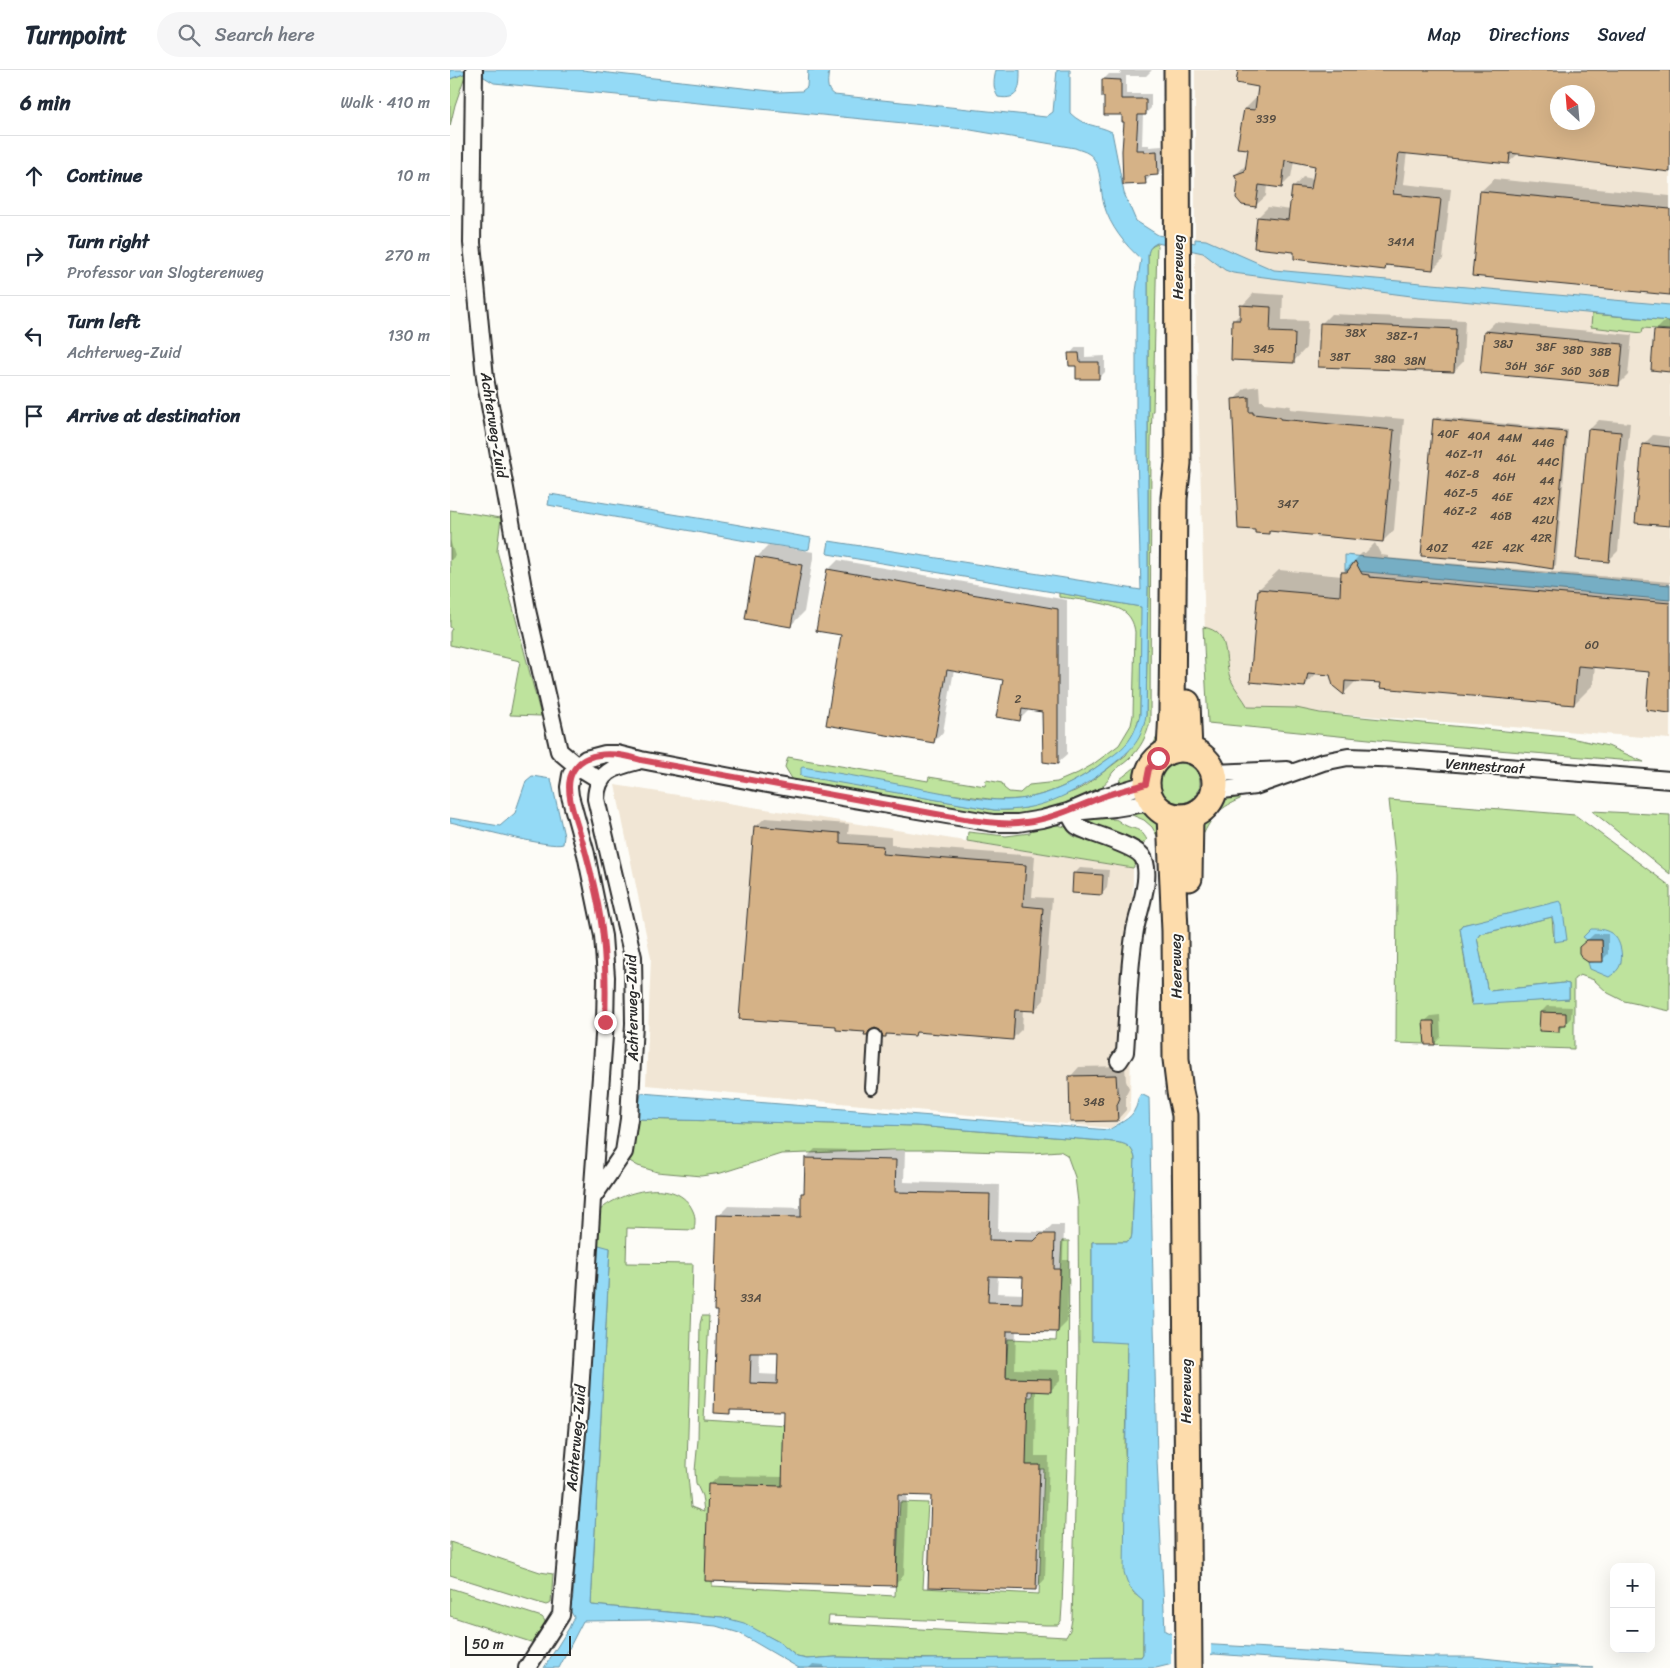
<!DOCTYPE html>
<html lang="en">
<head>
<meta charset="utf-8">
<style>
  body { margin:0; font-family:Sriracha,sans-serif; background:#f6f6f7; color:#1f2937 }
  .controls { position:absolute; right:15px; bottom:15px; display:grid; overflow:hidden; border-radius:10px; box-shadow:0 5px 20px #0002 }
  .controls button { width:45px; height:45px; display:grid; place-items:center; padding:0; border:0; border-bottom:1px solid #e0e1e3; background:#fff; color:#1f2937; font:25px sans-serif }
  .compass { position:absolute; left:1100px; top:15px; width:45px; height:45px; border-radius:50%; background:#fff; box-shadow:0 5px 20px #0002; rotate:334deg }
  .scale { position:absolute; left:15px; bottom:12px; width:106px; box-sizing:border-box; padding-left:5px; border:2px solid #2b2b2b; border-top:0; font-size:14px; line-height:18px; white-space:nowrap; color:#2b2b2b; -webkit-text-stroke:4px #fdfcf7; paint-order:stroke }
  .stop { position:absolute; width:15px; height:15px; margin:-11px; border:4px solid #d1495b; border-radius:50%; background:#fff }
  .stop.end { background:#d1495b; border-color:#fff; box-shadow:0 1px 5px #0008 }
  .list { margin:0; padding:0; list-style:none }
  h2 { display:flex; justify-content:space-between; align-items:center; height:65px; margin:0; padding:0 20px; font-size:21px }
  h2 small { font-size:16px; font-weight:400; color:#747a83 }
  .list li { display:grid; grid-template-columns:32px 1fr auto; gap:15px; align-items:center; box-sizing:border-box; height:80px; padding:0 20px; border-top:1px solid #e0e1e3 }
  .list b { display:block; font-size:19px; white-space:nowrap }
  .list p { margin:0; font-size:16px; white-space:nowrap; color:#747a83 }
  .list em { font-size:16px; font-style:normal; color:#747a83 }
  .icon { flex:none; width:28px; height:28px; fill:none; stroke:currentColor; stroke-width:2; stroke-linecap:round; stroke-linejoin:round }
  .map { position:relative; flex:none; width:1220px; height:1598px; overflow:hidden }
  header { display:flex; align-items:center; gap:30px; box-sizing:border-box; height:70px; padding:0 25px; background:#fff; border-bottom:1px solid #e0e1e3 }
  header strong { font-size:24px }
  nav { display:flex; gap:28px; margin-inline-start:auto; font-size:18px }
  .search { width:350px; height:45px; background:#f6f6f7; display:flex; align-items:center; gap:12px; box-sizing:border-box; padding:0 18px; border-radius:28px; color:#747a83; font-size:19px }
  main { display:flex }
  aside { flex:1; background:#fff }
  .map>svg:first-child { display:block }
  .built { fill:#f1e6d5; fill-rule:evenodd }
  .green { fill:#bee39d; stroke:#748764; fill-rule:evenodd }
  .water { fill:#94daf6; stroke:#6a94a5 }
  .pier { fill:#fdfcf7 }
  .shadow { fill:#0003; fill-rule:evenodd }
  .building { fill:#d5b287; stroke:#2b2b2b; fill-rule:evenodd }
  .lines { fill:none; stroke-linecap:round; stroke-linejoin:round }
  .pedestrian-casing { stroke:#2b2b2b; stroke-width:16 }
  .minor-casing { stroke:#2b2b2b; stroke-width:20 }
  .primary-casing { stroke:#2b2b2b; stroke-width:29 }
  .pedestrian { stroke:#fdfcf7; stroke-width:12 }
  .minor { stroke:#fdfcf7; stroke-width:16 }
  .primary { stroke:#fddcac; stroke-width:25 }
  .route { stroke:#d1495b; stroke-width:6 }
  .labels { text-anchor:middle; stroke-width:4; stroke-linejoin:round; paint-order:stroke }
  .number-label { font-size:12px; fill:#564d42 }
  .street-label { font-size:15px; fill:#2b2b2b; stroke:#fdfcf7 }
</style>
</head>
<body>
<header>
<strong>Turnpoint</strong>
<div class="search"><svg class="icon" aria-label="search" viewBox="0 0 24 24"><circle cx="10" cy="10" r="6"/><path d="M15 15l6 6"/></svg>Search here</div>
<nav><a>Map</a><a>Directions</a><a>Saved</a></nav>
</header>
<main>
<aside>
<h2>6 min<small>Walk · 410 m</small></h2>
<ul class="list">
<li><svg class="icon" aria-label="ahead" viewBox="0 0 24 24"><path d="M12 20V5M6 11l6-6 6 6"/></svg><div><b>Continue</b></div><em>10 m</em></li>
<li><svg class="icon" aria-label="right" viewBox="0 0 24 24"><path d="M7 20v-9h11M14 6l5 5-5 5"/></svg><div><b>Turn right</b><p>Professor van Slogterenweg</p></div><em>270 m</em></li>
<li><svg class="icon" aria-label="left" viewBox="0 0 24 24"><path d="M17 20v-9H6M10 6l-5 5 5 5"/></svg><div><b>Turn left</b><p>Achterweg-Zuid</p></div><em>130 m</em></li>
<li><svg class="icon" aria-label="arrive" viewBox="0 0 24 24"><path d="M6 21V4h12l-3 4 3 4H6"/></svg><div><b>Arrive at destination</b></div></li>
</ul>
</aside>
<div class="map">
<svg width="1220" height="1598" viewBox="0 0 1220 1598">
  <rect width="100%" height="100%" fill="#fdfcf7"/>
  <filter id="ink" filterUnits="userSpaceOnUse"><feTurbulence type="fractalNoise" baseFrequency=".02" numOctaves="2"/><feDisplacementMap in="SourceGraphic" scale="10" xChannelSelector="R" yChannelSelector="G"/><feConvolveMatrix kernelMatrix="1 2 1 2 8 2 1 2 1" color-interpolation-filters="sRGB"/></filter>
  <g filter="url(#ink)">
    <!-- built -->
    <path class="built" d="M745,0h475v669l-463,-35 -12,-417zM1108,22h30v30h-30z
      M165,715l518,83 -3,242 -8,10 -11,8 -465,-43 5,-127z"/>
    <!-- green -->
    <path class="green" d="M16,3l-11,32 -5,21v-47z
      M707,173l-4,168h-1l-1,32 -1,278c-3,15 -10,28 -21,38 -5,5 -12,8 -16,13 -4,5 -4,9 -10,13l1,4 -58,21 -27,6h-26l-199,-34 -9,-15 3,-10 140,24 1,-4 56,9 1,-6 16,3 2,5 5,4 11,1 9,-8 28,-3 21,-9 14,-8 27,-20 12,-20 2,-10 2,-83c-1,-7 -3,-13 -8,-18 -10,-11 -52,-15 -68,-17v-4l83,14 -2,108c-3,9 -5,17 -10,25 -6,9 -17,16 -26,22 -25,18 -45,29 -76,36 -10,2 -21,1 -31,2l-197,-25 194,35h14l18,-2 49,-17 11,-6 40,-30 18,-31 2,-9 2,-129v-331l1,-6z
      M1142,244l78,7v9l-27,-2 -1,5 -51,-6z
      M0,440l51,8 -4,33 16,57 28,108 -31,-1 10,-54 -70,-16v-13l2,-4 -2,-1z
      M753,557c30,5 19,32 28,53 4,9 12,18 17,27l48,1 24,5 246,24 42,9 36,16 -245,-20 -191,-19z
      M710,657l3,14c-5,7 -10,13 -15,19 -12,17 -7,18 -29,24l1,-5c20,-15 33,-26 40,-52z
      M710 713a20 20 0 1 1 40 0a20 20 0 1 1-40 0Z
      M791,724l-1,5c-23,10 -29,19 -40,42v-20c15,-17 18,-25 41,-27z
      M939,730l186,15 95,71v125l-46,-10 -16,-8 -14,-13 -14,-5 -6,4v70l-178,-6 1,-168zM1112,834l-8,38 -2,-25 -72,17 -3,4 10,50 3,3 74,-8 5,1v15l-98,5 -11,-76 2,-3z
      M694,741l9,5 10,10 -3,15 -8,-14 -8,-7 -17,-7z
      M1142,741l78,4v59z
      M660,744l2,5c6,0 6,2 11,5 11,7 17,2 24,16l-6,5 -59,-26z
      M603,754l13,3c6,14 19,11 31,15 14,3 31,10 39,21l-3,5 -166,-27 1,-9 38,4 24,-3v-4z
      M187,1049l279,7 188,15c15,2 27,0 31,17l-3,76 -1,5 -5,3h-34v99l35,1 -2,108 8,143 10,7v54l-2,3 -198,2 -108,-2 -28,2 -10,-2 -18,-15 -35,-18 -22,-7 -131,-12 19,-357 -15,2 3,-38c21,-21 80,-37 95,-1 3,6 2,13 1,19l-67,-2 -1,35 67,1 -6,202 4,41 13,5 -2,-16 -6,-13 -1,-12 3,-31 2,-116 2,-8h7l-5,104 82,5 -4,67 -64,-4 -6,98 183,10 5,-94 28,1 -5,85 116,6 5,-125h-26l4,-72h10l1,-17 -27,-2 2,-39 48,2 6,-100h7l-1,192 -6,173 -1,15 -3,4h-12l-217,-9 -1,8 238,13 4,-7 2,-11 7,-256 -1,-161 -3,-25 -8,-22 -7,-4 -28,2 -92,-3h-50l-109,4 -60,19 -20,3 -44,-4 -19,-6 -10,-6c5,-14 10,-26 9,-41z
      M0,1472l90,30 13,2 -2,29 -5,2 -96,-30z
      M0,1518l92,29c8,8 0,18 -5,27l-87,-28z"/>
    <!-- water -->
    <path class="water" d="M0,0h132l197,22 23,-1 5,-4 1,-17h21c-1,9 -4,20 5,25l212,22 7,-5 4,-42h13v43c14,14 26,11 42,19l12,61 12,28 22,14 37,8v-4l11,1 68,30 396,35v16l-251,-24 -186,-24 -8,-3 -22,-17 -46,-10c-6,3 -8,5 -9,12v331l-2,129c-5,30 -17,36 -39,54 -35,26 -69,43 -113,41l-193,-34v-8l2,-1c40,7 80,14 120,22 34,6 69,15 103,9 27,-4 53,-18 75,-34 23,-16 31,-21 39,-49l1,-108 -313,-53 -1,-1 2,-12 312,49 -5,-171v-128l5,-32c-16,-14 -31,-33 -37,-54 -4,-14 -2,-43 -15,-51 -4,-3 -10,-4 -14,-6l-110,-19 -471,-46 -15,-9 -13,-1 -16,6z
      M546,0h24c0,17 0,31 -22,27 -6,-10 -4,-17 -2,-27z
      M100,424l184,30 77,14 -2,11 -3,1 -60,-9 -198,-36z
      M895,485l325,30v15l-325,-30z
      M82,706l19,3 13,57 -1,8c-12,5 -95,-18 -113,-22v-4l50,8 15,-13 11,-32z
      M1110,831l2,3 5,36 -13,2v-17l-2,-8 -72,17 -3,4 10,50 3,3 74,-8 5,1v15l-97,6 -12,-77 2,-3z
      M1141,859c8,0 13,0 20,4 10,5 14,27 7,36 -2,3 -6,6 -9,8l-19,-8 -2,-7 15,-1 -1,-21h-15l-4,-3z
      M191,1023l468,37c8,-6 23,-11 26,-21 3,-5 2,-10 6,-15l8,4 8,362 8,171 32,13 234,13h43l74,8 46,3h-186l-194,-14 -58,14h-357l-60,-35 -23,-7 -60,-6 -73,1 -24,47h-15l25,-40 5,-11 -4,-7 3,-14c9,-115 15,-231 22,-346l4,-5 11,3 -19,357 131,12 22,6 35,19 18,15 10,2 28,-2 86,2 220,-2 2,-3v-53c-12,-10 -15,-15 -19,-29l3,-229 -35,-2v-99h34l5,-3 1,-5 3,-76c-4,-17 -16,-15 -31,-17l-188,-15 -279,-7z"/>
    <!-- pier -->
    <path class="pier" d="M721,1561l26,11h14v16l-40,9z"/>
    <!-- shadow -->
    <path class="shadow" d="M672,0h30l-6,6h-20v18h25v14l-6,6h-2l-1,31h7v2l13,-1 1,22 -6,6h-6v2l-6,6 -22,-68 -20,-34 6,-6h11z
      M790,0h430v101l-151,-18 -11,10 -101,-11 -4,32 48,5 -8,70 -10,10 -44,-5 -4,5 -89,-18 -38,-34 10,-10 23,3 2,-22 10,-11 11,2 2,-14 -22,-4 -3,16 -10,10 -14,-2 -1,11 -11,10 -20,-31 12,-11 2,-16 -4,-39 10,-10h3l2,-13zM1108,22h30v30h-30z
      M1044,109l176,17v98l-189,-103z
      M804,223l29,2 -1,25 26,1 -2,27 -12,13 -60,-41 7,-7 1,-7z
      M881,244l134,6 -2,42 -9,9 -133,-47z
      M1215,251h5v50l-14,-41z
      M1045,252l137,13 -4,40 -9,9 -134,-52z
      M626,277h9v10l20,-1v16l-6,6 -22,-13 -7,-11z
      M809,316l1,15h4v2l27,3 -1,3 114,10 -10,111 -11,11 -112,-11 -2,3 -35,-133 11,-12z
      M987,347l131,13 -12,135 -3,2 -119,-147z
      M1149,350l31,3 -12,128 -10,10 -19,-131z
      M1203,365l17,2v88l-27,-80z
      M0,470l5,16 -5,5z
      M925,473l6,12 7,1v2l282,24v129l-20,-40 -55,-5 -2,19 -19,19 -217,-24 -13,13 -13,-19 -14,-1 -12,12 -53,-5 7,-91 20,-19 63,6 1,-4 19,-19h3z
      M319,475l45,7 -10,60 -13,13 -35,-67z
      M388,490l229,40v154l-10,9 -14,-52 -14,-1 -9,9 -16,-40 -50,-9 -11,62 -9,10 -91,-108 -15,-64z
      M315,748l84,6 -1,10 43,3v8l144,11 -3,41 20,1 -8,102 -9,10 -12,-1 -1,20 -10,10 -94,-8 -3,3 -26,-1 -4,3 -2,-5 -10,-4 -7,7v-3l-29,-6 -82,-198z
      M630,798l29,2 -2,18 -6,6 -27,-20z
      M1144,864h14v20l-6,6 -21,-14z
      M1097,936l25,1 -1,11 -12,12 -18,-18z
      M990,945l1,22 -6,6 -11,-21 7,-6z
      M675,996l1,15 3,7 -3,6v16l-9,10 -47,-43 9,-10z
      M365,1079l90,2 -1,31 95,3 -1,46 47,1 7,-7h12l-1,35h6l-2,62 -9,9 -42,-1 -1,39 45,1v11l-9,9h-15l-1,66h14l-4,123 -9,10 -104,-94 -25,-1 -3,81 -9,10 -186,-100 10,-9 64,1 2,-67 -51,-2 -4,4 -12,-196 10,-10 74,2v-14l3,-3 1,-33zM548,1205l26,1v18l-27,-1zM310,1283h19v22l-20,-1z
      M363,1594l11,1v3h-15z"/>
    <!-- building -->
    <path class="building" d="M788,0h432v102l-160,-19 -1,11 -110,-11 -6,41 48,5 -8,71 -47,-5 -1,5 -91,-11v-7l-40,-4 3,-31 31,3 4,-33 19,2 4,-23 -30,-6 -3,28 -23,-3 -3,22 -14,-2 -6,-7 2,-16 -4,-7 11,-4 3,-22 -11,-1 7,-39 11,1 3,-23 -22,-4zM1108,22h30v30h-30z
      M652,9l19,1v19h25v16h-8l-2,35h8v2l13,-1 1,24 -13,1 1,8 -23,1 -1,-34 2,-29h-2v-7h-18v-18h-2z
      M1030,121l190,18v86l-198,-19z
      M790,235l31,2 -1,25 25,1 -1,30 -63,-3 1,-40h8z
      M870,253l136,6 -2,43 -136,-5z
      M1204,260l16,1v41l-19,-2z
      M1034,261l139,13 -4,42 -139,-13z
      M618,283h11l1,9h19v17h-23v-13h-7z
      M799,327v15h4v2l27,3v2l114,11 -11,112 -114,-11v3l-14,-1v-3l-17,-1 -6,-130z
      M983,349l133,13 -13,137 -37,-6 -95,-7z
      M1138,359l33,3 -12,130 -33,-3z
      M1192,374l28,3v79l-35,-3z
      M305,487l47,8 -11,62 -46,-8z
      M905,491l7,13 7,1v2l301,26v110l-24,-3 3,-38 -71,-6 -4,39 -194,-17 1,-5 -36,-2 -1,14 -11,-9 -3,-11 -22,-2 -3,14 -55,-5 8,-93 82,7 1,-24h6z
      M377,499l231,40v155l-15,-2 -1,-50 -20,-3 -2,12 -24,-4 7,-37 -56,-10 -13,73 -108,-18 15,-90 -25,-4z
      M304,756l86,7v10l43,3 -1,8 144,11 -3,41 20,2 -8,103 -20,-1 -2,30 -97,-8 -1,4 -29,-2v3h-3l-3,-7 -5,-2 -6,3 -2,4h-3l1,-3 -29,-2v-4l-97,-7z
      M623,803l30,2 -1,20 -30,-2z
      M1137,870h15l1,22h-15l-6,-4 -3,-5v-6z
      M1090,942l26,1v13h-7v6l-20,-1z
      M973,951h11l1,24h-10z
      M666,1005l1,16 3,7 -3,7 1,16 -48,1 -1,-46z
      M355,1088l91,2 -1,32 95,2 -1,46 45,1 7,-7h14l-1,35h6l-2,63 -51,-1 -1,47 45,1v13l-23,-1 -2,74h14l-4,125 -108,-3 3,-91 -33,-1 -2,91 -191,-5 3,-97 74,2 2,-75 -54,-1v4l-16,-1 3,-102h-3l3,-96 84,2v-24h3zM539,1206l34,1 -1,26 -34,-1zM301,1284h27l-1,30 -27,-1z"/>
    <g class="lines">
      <defs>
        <path id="pedestrian" d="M422,1018l3,-52"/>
        <path id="minor" d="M24,0l-2,173 13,135 42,232 32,141 18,15 23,14
          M764,703l73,-3
          M765,721l40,-5 68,-24 25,-5 58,2 264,21
          M633,741l32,-3 37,-6
          M618,742c3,4 5,10 8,13 3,3 10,5 14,7 11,4 45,15 52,24 12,17 -4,56 -7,74 -7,40 -7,82 -10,122l-6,9
          M143,1127l31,-45 5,-33 5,-96 -1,-66 -37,-158c1,-28 19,-32 42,-38
          M77,1598l34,-53 18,-205 13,-211 13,-177 1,-45 -3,-41 -17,-82 -16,-58 -1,-9 2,-12 6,-9 9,-7 19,-5h12l24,6 137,26 215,37h25l24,-4 26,-7 35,-15 43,-13"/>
        <path id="primary" d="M737,633l2,47
          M697 713a34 34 0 1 1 68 0a34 34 0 1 1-68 0Z
          M720,680l2,-39 2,-213 4,-35 -1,-393
          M720,746l5,115 1,128 4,33 5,23 4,553
          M739,808l1,-61"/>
      </defs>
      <!-- pedestrian casing -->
      <use href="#pedestrian" class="pedestrian-casing"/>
      <!-- minor casing -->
      <use href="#minor" class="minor-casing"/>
      <!-- primary casing -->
      <use href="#primary" class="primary-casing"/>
      <!-- pedestrian -->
      <use href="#pedestrian" class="pedestrian"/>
      <!-- minor -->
      <use href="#minor" class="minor"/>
      <!-- primary -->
      <use href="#primary" class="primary"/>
    </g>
  </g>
  <g class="lines" filter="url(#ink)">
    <!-- route -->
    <path class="route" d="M155,952c1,-28 1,-56 -2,-84 -3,-33 -12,-67 -21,-98 -5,-17 -19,-50 -10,-67 12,-25 47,-20 69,-13l323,59c18,2 36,6 54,4 30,-2 56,-15 84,-26 14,-5 30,-9 44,-13l3,-15 9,-11"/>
  </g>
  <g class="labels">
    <!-- number labels -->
    <g class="number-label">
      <text x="816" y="53">339</text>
      <text x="951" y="176">341A</text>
      <text x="906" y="267">38X</text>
      <text x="952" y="270">38Z-1</text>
      <text x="1053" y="278">38J</text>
      <text x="1096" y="281">38F</text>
      <text x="814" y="283">345</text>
      <text x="1123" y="284">38D</text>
      <text x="1151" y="286">38B</text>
      <text x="890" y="291">38T</text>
      <text x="935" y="293">38Q</text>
      <text x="965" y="295">38N</text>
      <text x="1066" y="300">36H</text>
      <text x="1094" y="302">36F</text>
      <text x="1121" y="305">36D</text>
      <text x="1149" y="307">36B</text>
      <text x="998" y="368">40F</text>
      <text x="1029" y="370">40A</text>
      <text x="1060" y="372">44M</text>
      <text x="1093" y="377">44G</text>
      <text x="1014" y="388">46Z-11</text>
      <text x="1056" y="392">46L</text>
      <text x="1098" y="396">44C</text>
      <text x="1012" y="408">46Z-8</text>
      <text x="1054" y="411">46H</text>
      <text x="1097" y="415">44</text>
      <text x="1011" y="427">46Z-5</text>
      <text x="1052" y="431">46E</text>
      <text x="1094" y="435">42X</text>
      <text x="838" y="438">347</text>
      <text x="1010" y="445">46Z-2</text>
      <text x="1051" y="450">46B</text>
      <text x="1093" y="454">42U</text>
      <text x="1091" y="472">42R</text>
      <text x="1032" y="479">42E</text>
      <text x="987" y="482">40Z</text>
      <text x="1063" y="482">42K</text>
      <text x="1142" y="579">60</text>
      <text x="568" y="633">2</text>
      <text x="644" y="1036">348</text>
      <text x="301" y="1232">33A</text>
    </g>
    <!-- street labels -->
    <g class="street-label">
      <text transform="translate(728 197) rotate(-90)" y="5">Heereweg</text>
      <text transform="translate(44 355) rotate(81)" y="5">Achterweg-Zuid</text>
      <text transform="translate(1035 696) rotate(4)" y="5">Vennestraat</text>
      <text transform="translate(726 896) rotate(-91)" y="5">Heereweg</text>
      <text transform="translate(182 938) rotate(-91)" y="5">Achterweg-Zuid</text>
      <text transform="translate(736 1321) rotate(-90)" y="5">Heereweg</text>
      <text transform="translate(126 1368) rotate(-85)" y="5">Achterweg-Zuid</text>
    </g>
  </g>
</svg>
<div class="controls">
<button>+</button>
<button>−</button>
</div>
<svg class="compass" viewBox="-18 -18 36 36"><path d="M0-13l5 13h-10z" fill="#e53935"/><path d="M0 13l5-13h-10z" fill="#747a83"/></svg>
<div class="scale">50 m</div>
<div class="stop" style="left:708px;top:688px"></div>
<div class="stop end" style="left:155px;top:952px"></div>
</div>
</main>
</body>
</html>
